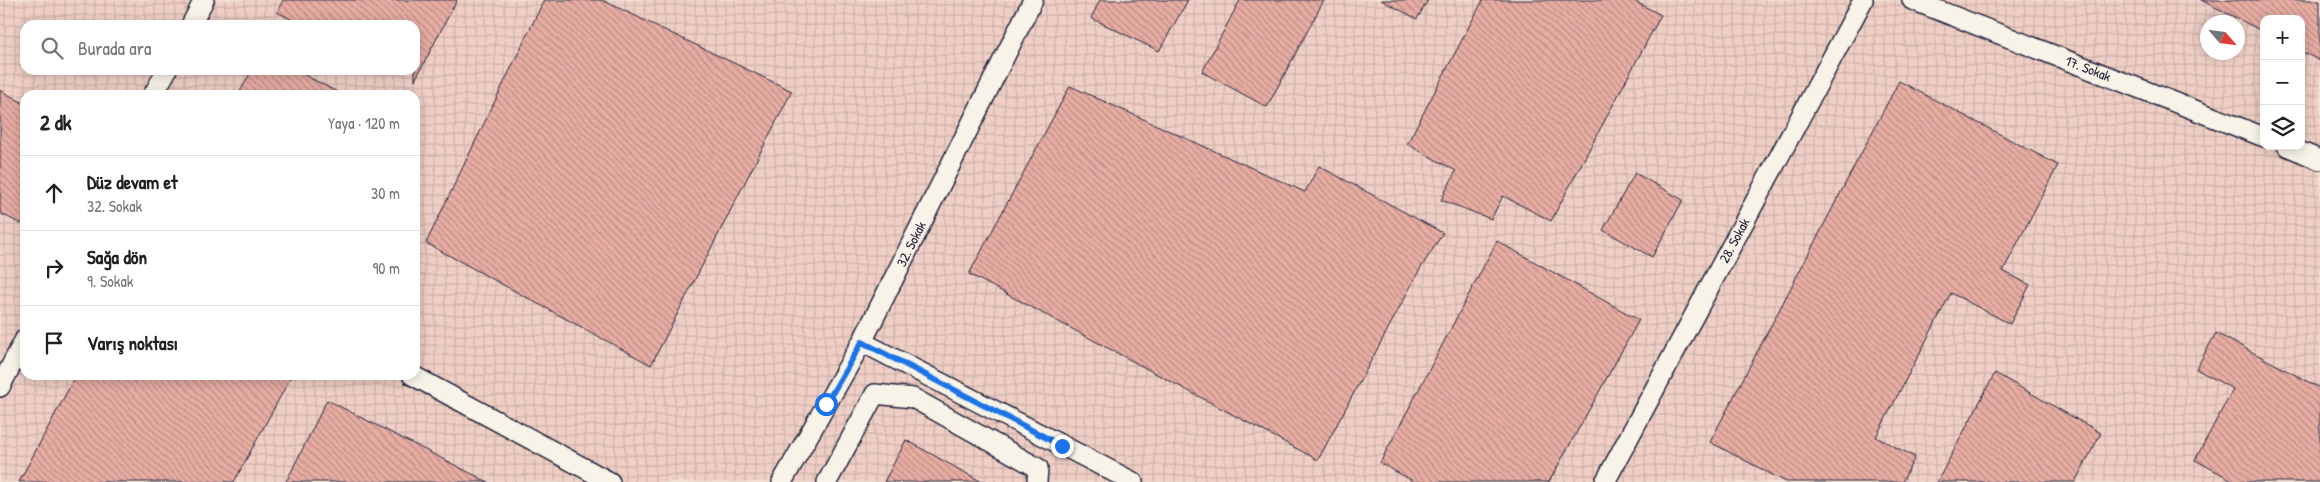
<!DOCTYPE html>
<html lang="tr">
<head>
<meta charset="utf-8">
<style>
  body { margin:0; font-family:"Patrick Hand",sans-serif; background:#f2f2f2; color:#202124 }
  .controls { position:absolute; right:15px; top:15px; display:grid; overflow:hidden; border-radius:10px; box-shadow:0 2px 12px #0003 }
  .controls button { width:45px; height:45px; display:grid; place-items:center; padding:0; border:0; border-bottom:1px solid #e0e0e0; background:#fff; color:#202124; font:25px sans-serif }
  .compass { position:absolute; left:2200px; top:15px; width:45px; height:45px; border-radius:50%; background:#fff; box-shadow:0 2px 12px #0003; rotate:118deg }
  .stop { position:absolute; width:15px; height:15px; margin:-11px; border:4px solid #1a73e8; border-radius:50%; background:#fff }
  .stop.end { background:#1a73e8; border-color:#fff; box-shadow:0 1px 5px #0008 }
  .list { margin:0; padding:0; list-style:none }
  h2 { display:flex; justify-content:space-between; align-items:center; height:65px; margin:0; padding:0 20px; font-size:21px }
  h2 small { font-size:16px; font-weight:400; color:#757577 }
  .list li { display:grid; grid-template-columns:32px 1fr auto; gap:15px; align-items:center; box-sizing:border-box; height:75px; padding:0 20px; border-top:1px solid #e0e0e0 }
  .list b { display:block; font-size:19px; white-space:nowrap }
  .list p { margin:0; font-size:16px; white-space:nowrap; color:#757577 }
  .list em { font-size:16px; font-style:normal; color:#757577 }
  .icon { flex:none; width:28px; height:28px; fill:none; stroke:currentColor; stroke-width:2; stroke-linecap:round; stroke-linejoin:round }
  .map { position:relative; flex:none; width:2320px; height:482px; overflow:hidden }
  .search { position:absolute; background:#fff; box-shadow:0 2px 12px #0003; left:20px; top:20px; width:400px; height:55px; display:flex; align-items:center; gap:12px; box-sizing:border-box; padding:0 18px; border-radius:15px; color:#757577; font-size:19px }
  .panel { position:absolute; background:#fff; box-shadow:0 2px 12px #0003; left:20px; top:90px; width:400px; height:290px; border-radius:15px }
  .map>svg:first-child { display:block }
  .industrial { fill:url(#industrial-grid); fill-rule:evenodd }
  .building { fill:url(#building-back-hatch); stroke:#22223b }
  .lines { fill:none; stroke-linecap:round; stroke-linejoin:round }
  .minor-casing { stroke:#22223b; stroke-width:22 }
  .minor { stroke:#f7f3e8; stroke-width:19 }
  .route { stroke:#1a73e8; stroke-width:6 }
  .labels { text-anchor:middle; stroke-width:4; stroke-linejoin:round; paint-order:stroke }
  .street-label { font-size:14px; fill:#22223b; stroke:#f7f3e8 }
</style>
</head>
<body>
<div class="map">
<svg width="2320" height="482" viewBox="0 0 2320 482">
  <defs>
    <pattern id="industrial-grid" width="8" height="8" patternUnits="userSpaceOnUse" patternTransform="scale(1.25)"><rect width="8" height="8" fill="#efcfc5"/><path d="M0 4h8M4 0v8" fill="none" stroke="#cdb1aa"/></pattern>
    <pattern id="building-back-hatch" width="6" height="6" patternUnits="userSpaceOnUse" patternTransform="scale(1.25)"><rect width="6" height="6" fill="#e7ada3"/><path d="M-1 5l2 2M0 0l6 6M5-1l2 2" fill="none" stroke="#bb8c86"/></pattern>
  </defs>
  <rect width="100%" height="100%" fill="#f2ded3"/>
  <filter id="ink" filterUnits="userSpaceOnUse"><feTurbulence type="fractalNoise" baseFrequency=".02" numOctaves="2"/><feDisplacementMap in="SourceGraphic" scale="10" xChannelSelector="R" yChannelSelector="G"/><feConvolveMatrix kernelMatrix="1 2 1 2 8 2 1 2 1" color-interpolation-filters="sRGB"/></filter>
  <g filter="url(#ink)">
    <!-- industrial -->
    <path class="industrial" d="M0,0h2320v482h-2320zM2264,19h37v127h-37zM2208,22h30v30h-30zM25,25h390v45h-390zM25,95h390v280h-390z"/>
    <!-- building -->
    <path class="building" d="M283,0h174l-42,80v-55h-113l-25,-13z
      M544,0h58l190,91 -141,274 -225,-122z
      M1100,0h88l-29,51 -68,-33z
      M1240,0h84l-57,107 -65,-35z
      M1381,0h47l-11,19z
      M1483,0h149l29,15 -110,206 -48,-25 -12,23 -50,-19 15,-29 -49,-27z
      M2201,0h119v61l-19,-10v-32h-37v13z
      M252,70h43l48,25h-105z
      M1899,81l159,84 -55,106 27,14 -20,39 -59,-31 -75,144 39,20 -13,25h-116l-76,-40z
      M1070,86l235,106 14,-26 124,67 -24,38 -101,189 -349,-186z
      M0,90l25,14v112l-4,8 -21,-11z
      M1635,173l48,27 -31,57 -49,-27z
      M1497,241l142,79 -90,162h-134l-35,-19z
      M2216,333l104,55v94h-84l-41,-22 38,-71 -37,-20z
      M1995,373l106,60 -26,49h-138z
      M76,375h216l-58,107h-215z
      M327,400l161,82h-202z
      M906,440l76,42h-98z"/>
    <g class="lines">
      <defs>
        <g id="minor">
          <path id="s1" d="M1912,0l352,137"/>
          <path d="M191,25l13,-25"/>
          <path d="M153,95l14,-25"/>
          <path d="M2287,146l33,14"/>
          <path d="M862,342l271,140"/>
          <path d="M412,375l198,107"/>
          <path d="M0,387l25,-48"/>
          <path id="s2" d="M782,482l80,-140 171,-342"/>
          <path d="M827,482l48,-88 38,4 125,70 -1,14"/>
          <path id="s3" d="M1605,482l258,-482"/>
        </g>
      </defs>
      <!-- minor casing -->
      <use href="#minor" class="minor-casing"/>
      <!-- minor -->
      <use href="#minor" class="minor"/>
    </g>
  </g>
  <g class="lines" filter="url(#ink)">
    <!-- route -->
    <path class="route" d="M826,404l36,-62 200,104"/>
  </g>
  <g class="labels">
    <!-- street labels -->
    <g class="street-label">
      <text dy="5" stroke="none"><textPath href="#s1" startOffset="189">17. Sokak</textPath></text>
      <text dy="5" stroke="none"><textPath href="#s3" startOffset="274">28. Sokak</textPath></text>
      <text dy="5" stroke="none"><textPath href="#s2" startOffset="271">32. Sokak</textPath></text>
    </g>
  </g>
</svg>
<div class="controls">
<button>+</button>
<button>−</button>
<button><svg class="icon" aria-label="layers" viewBox="0 0 24 24"><path d="M12 4l9 5-9 5-9-5zM3 14l9 5 9-5"/></svg></button>
</div>
<svg class="compass" viewBox="-18 -18 36 36"><path d="M0-13l5 13h-10z" fill="#e53935"/><path d="M0 13l5-13h-10z" fill="#757577"/></svg>
<div class="stop" style="left:826px;top:404px"></div>
<div class="stop end" style="left:1062px;top:446px"></div>
<div class="search"><svg class="icon" aria-label="search" viewBox="0 0 24 24"><circle cx="10" cy="10" r="6"/><path d="M15 15l6 6"/></svg>Burada ara</div>
<section class="panel">
<h2>2 dk<small>Yaya · 120 m</small></h2>
<ul class="list">
<li><svg class="icon" aria-label="ahead" viewBox="0 0 24 24"><path d="M12 20V5M6 11l6-6 6 6"/></svg><div><b>Düz devam et</b><p>32. Sokak</p></div><em>30 m</em></li>
<li><svg class="icon" aria-label="right" viewBox="0 0 24 24"><path d="M7 20v-9h11M14 6l5 5-5 5"/></svg><div><b>Sağa dön</b><p>9. Sokak</p></div><em>90 m</em></li>
<li><svg class="icon" aria-label="arrive" viewBox="0 0 24 24"><path d="M6 21V4h12l-3 4 3 4H6"/></svg><div><b>Varış noktası</b></div></li>
</ul>
</section>
</div>
</body>
</html>
